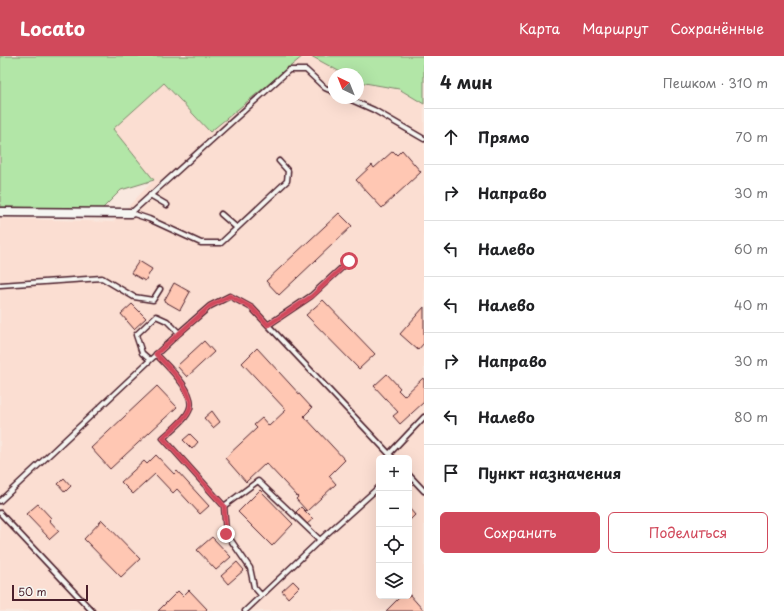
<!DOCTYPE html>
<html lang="ru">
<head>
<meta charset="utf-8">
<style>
  body { margin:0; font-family:"Playpen Sans",sans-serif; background:#f6f6f6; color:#202124 }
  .controls { position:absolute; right:12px; bottom:12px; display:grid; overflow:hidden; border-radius:6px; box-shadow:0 4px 16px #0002 }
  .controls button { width:36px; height:36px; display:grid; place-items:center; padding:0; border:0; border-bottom:1px solid #e0e0e0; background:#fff; color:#202124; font:20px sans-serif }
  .compass { position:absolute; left:328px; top:12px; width:36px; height:36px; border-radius:50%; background:#fff; box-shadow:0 4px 16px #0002; rotate:317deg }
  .scale { position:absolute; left:12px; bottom:10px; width:76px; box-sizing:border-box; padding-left:4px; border:2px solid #4a1f2b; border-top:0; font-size:11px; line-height:14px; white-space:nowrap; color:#4a1f2b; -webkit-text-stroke:3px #f6f6f2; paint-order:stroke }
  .stop { position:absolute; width:12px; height:12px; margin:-9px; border:3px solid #d1495b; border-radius:50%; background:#fff }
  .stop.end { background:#d1495b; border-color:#fff; box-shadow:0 1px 4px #0008 }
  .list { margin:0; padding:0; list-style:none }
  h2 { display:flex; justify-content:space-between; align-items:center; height:52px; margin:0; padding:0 16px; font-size:17px }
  h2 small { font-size:13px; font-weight:400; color:#757577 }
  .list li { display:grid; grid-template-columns:26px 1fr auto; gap:12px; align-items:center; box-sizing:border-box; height:56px; padding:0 16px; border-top:1px solid #e0e0e0 }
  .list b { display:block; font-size:15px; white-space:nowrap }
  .list em { font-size:13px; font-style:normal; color:#757577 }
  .actions { display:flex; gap:8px; padding:12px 16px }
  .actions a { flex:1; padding:9px 0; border:1px solid #d1495b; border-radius:6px; text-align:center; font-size:14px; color:#d1495b }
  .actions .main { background:#d1495b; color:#fff }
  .icon { flex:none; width:22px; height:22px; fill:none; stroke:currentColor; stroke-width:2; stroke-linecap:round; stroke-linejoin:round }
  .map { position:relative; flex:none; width:424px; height:555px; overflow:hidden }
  header { display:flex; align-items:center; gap:24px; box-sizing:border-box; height:56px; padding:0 20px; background:#d1495b; color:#fff }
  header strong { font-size:19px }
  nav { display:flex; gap:22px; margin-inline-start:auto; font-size:14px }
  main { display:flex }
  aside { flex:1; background:#fff }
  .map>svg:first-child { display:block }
  .built { fill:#fbded2; fill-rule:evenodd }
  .green { fill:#b2e6a7; stroke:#7e8269 }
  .building { fill:#ffc7b3; stroke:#4a1f2b }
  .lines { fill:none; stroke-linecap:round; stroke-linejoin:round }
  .lane-casing { stroke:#4a1f2b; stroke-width:7 }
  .street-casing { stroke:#4a1f2b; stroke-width:11 }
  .lane { stroke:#f6f6f2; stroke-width:4 }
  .street { stroke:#f6f6f2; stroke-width:8 }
  .route { stroke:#d1495b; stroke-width:5 }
</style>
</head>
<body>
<header>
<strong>Locato</strong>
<nav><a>Карта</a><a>Маршрут</a><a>Сохранённые</a></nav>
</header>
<main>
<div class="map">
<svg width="424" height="555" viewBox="0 0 424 555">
  <rect width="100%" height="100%" fill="#f9e8df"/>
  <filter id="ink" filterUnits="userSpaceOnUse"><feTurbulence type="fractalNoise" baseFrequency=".025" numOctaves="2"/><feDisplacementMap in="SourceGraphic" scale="8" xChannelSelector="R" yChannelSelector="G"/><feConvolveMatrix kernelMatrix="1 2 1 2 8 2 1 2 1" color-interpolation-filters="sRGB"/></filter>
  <g filter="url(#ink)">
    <!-- built -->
    <path class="built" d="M303,0h8l33,18h-10v24h24v-16l41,8 25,14v507h-424v-393l113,4 41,-42 -41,-51 51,-46 46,49zM379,402h30v138h-30z"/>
    <!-- green -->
    <path class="green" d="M0,0h303l-93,76 -46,-49 -51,46 41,51 -33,10 -19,19 -102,-2z
      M311,0h113v48l-25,-15 -40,-7 -1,-8h-14z"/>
    <!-- building -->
    <path class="building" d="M402,94l19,22 -39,36 -26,-28 16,-15 2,3 19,-17 4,4z
      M339,157l13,13 -73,69 -13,-14z
      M139,205l13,8 -7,12 -14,-8z
      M174,227l16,9 -10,18 -16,-9z
      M323,244l52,54 -16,15 -53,-54z
      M132,248l14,14 -12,11 -13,-15z
      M424,251v36l-6,7 -18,-16z
      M204,285l10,11 -27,25 -10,-11z
      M257,292l55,60 -8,8 41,44 -16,16 7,8 -29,27 -11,-12 2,-2 -32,-34 -20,19 -21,-24 32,-30 -3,-3 8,-7 7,8 17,-16 -44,-47z
      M387,318l13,14 -2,2 6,6 19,-18 1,2v22l-24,22 -7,-8 5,-4 -24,-26z
      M157,330l20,21 -67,62 -19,-21z
      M212,355l8,11 -7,6 -9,-10z
      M190,378l8,8 -6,7 -9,-9z
      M156,399l18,19 3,-3 32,35 -9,8 -23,-25 -4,4 -18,-19 -22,20 -12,-12 23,-21 3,3z
      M64,422l7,8 -6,6 -7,-8z
      M260,434l33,34 -21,22 -34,-34z
      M38,448l13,14 -2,2 10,11 -9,8 -24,-25z
      M301,451l12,12 -6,5 -11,-12z
      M409,452l6,7 -6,6z
      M102,464l38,39 -19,18 -37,-38z
      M212,481l19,20 -15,13 -19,-20z
      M237,506l7,8 -16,14 -7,-8z
      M293,525l6,6 -11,11 -6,-7z
      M189,534l18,19 -2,2h-47l20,-20 5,5z
      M409,538l15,17h-38l15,-15h8z"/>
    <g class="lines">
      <defs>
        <path id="lane" d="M347,42l27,12 50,29
          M279,105l9,10 -1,10 -66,62h-20l-52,-24 -18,-6 158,-143h17l19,18 9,4
          M150,139l17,10
          M221,158l16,14
          M0,229l102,-7 32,19 19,3 7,-11
          M268,269l43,-29 38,-35
          M156,298c11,12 39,37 34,54 -3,11 -18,22 -27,30l61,68 2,27 24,35 4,19 7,8
          M150,304l-8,-7 -6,-18 20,-19 11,5 12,12
          M389,398l35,-37
          M409,419l15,16
          M0,445l179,-168 31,-27 20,-10 22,12 141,150
          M224,450l34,-25 62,59
          M0,457l92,98
          M245,555l75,-71 59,-53"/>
        <path id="street" d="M0,156l131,1"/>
      </defs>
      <!-- lane casing -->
      <use href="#lane" class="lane-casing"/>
      <!-- street casing -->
      <use href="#street" class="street-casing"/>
      <!-- lane -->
      <use href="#lane" class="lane"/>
      <!-- street -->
      <use href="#street" class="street"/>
    </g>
  </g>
  <g class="lines" filter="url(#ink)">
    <!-- route -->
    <path class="route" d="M226,478l-2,-28 -61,-68c8,-8 24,-19 27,-30 5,-17 -23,-42 -34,-54l54,-48 20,-10 22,12 16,17 44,-29 37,-35"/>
  </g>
</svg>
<div class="controls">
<button>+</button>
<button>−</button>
<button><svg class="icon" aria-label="locate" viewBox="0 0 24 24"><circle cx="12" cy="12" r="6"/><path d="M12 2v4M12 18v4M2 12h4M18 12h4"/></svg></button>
<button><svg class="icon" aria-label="layers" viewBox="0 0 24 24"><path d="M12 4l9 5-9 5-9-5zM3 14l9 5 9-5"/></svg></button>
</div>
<svg class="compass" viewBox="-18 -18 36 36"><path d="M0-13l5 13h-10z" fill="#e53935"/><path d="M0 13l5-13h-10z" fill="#757577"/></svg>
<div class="scale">50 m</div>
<div class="stop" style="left:349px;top:205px"></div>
<div class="stop end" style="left:226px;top:478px"></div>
</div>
<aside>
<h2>4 мин<small>Пешком · 310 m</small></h2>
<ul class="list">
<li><svg class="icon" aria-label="ahead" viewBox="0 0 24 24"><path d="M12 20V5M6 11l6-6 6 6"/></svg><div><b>Прямо</b></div><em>70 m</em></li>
<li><svg class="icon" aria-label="right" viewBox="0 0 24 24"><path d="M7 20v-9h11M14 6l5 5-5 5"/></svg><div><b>Направо</b></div><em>30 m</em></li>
<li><svg class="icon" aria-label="left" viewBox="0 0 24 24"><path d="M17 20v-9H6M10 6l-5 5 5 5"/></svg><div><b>Налево</b></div><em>60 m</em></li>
<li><svg class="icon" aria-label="left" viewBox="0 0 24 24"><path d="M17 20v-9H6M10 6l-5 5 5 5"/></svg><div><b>Налево</b></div><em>40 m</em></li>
<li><svg class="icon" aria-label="right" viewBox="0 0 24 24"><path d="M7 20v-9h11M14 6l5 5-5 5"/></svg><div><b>Направо</b></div><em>30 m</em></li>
<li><svg class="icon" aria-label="left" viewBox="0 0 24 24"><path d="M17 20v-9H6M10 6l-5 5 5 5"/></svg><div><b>Налево</b></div><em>80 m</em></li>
<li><svg class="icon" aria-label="arrive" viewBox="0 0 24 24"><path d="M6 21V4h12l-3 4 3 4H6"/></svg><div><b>Пункт назначения</b></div></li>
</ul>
<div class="actions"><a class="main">Сохранить</a><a>Поделиться</a></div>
</aside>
</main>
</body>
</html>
